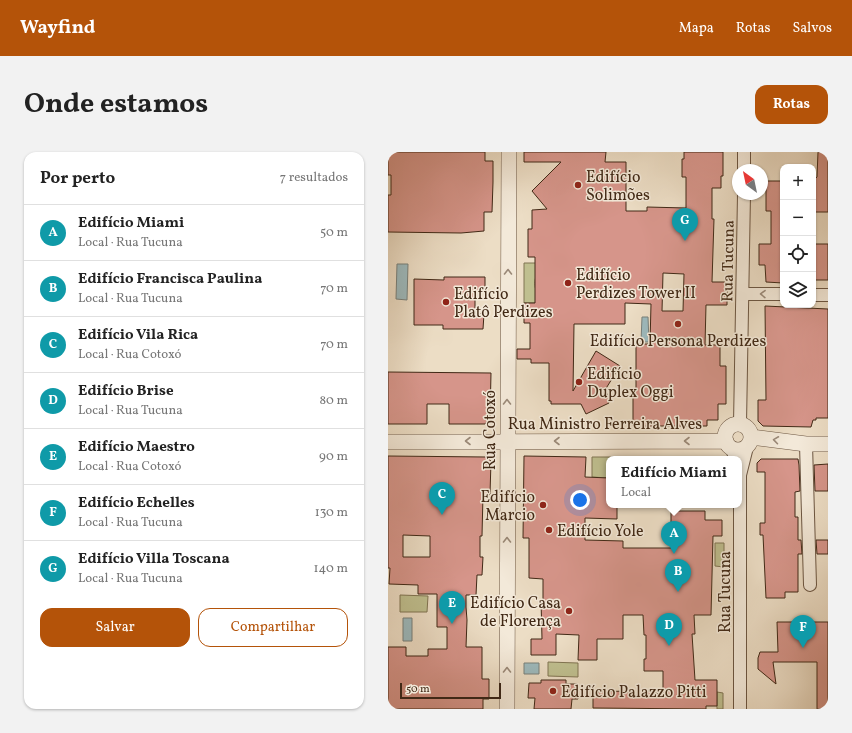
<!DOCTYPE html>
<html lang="pt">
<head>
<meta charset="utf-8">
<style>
  body { margin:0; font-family:Vollkorn,serif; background:#f2f2f2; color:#222 }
  .controls { position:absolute; right:12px; top:12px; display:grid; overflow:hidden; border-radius:8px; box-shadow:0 1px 3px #0004 }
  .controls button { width:36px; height:36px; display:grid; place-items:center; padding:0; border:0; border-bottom:1px solid #e0e0e0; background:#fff; color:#222; font:20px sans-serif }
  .compass { position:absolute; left:344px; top:12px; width:36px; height:36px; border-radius:50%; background:#fff; box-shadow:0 1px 3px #0004; rotate:327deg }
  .scale { position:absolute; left:12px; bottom:10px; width:101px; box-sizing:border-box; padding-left:4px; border:2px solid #412916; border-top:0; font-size:11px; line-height:14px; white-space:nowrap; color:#412916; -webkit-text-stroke:3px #f3e9d9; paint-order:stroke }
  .you { position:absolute; left:192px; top:348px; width:14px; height:14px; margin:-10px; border:3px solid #fff; border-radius:50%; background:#1a73e8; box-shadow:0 0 0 6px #1a73e833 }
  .badge { display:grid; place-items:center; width:26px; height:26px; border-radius:50%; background:#b45309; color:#fff; font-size:13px; font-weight:700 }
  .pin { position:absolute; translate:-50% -33px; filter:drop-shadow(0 1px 2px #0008) }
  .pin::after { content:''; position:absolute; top:21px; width:14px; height:12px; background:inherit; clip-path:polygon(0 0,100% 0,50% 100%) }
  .popup { position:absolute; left:218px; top:304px; width:136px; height:52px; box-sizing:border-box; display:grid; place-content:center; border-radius:8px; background:#fff; filter:drop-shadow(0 1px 3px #0005); font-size:13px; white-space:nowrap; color:#767676 }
  .popup b { font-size:15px; color:#222 }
  .popup::after { content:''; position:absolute; left:50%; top:100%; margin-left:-8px; border:8px solid transparent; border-top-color:#fff }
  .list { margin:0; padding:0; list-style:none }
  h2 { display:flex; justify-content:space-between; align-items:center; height:52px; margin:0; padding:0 16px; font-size:17px }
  h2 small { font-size:13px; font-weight:400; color:#767676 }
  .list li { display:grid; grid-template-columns:26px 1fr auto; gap:12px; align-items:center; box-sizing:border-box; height:56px; padding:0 16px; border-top:1px solid #e0e0e0 }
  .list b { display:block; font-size:15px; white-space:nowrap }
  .list p { margin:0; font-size:13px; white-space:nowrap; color:#767676 }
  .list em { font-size:13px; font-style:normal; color:#767676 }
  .actions { display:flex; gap:8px; padding:12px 16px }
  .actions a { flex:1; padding:9px 0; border:1px solid #b45309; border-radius:12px; text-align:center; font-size:14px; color:#b45309 }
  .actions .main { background:#b45309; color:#fff }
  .icon { flex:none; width:22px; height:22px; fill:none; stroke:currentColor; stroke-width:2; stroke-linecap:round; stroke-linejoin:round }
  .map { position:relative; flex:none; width:440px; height:557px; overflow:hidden; border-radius:12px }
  header { display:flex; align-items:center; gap:24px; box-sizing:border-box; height:56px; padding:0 20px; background:#b45309; color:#fff }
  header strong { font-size:19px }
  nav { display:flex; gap:22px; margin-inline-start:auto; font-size:14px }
  .intro { display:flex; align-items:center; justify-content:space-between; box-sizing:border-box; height:96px; padding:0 24px }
  h1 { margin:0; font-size:28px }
  .button { padding:10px 18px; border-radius:12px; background:#b45309; color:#fff; font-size:14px; font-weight:700 }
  main { display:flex; gap:24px; padding:0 24px }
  aside { flex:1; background:#fff; border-radius:12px; box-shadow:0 1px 3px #0004 }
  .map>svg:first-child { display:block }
  .green { fill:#bfbf8f; stroke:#807452 }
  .water { fill:#9dbabe; stroke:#78807b }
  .building { fill:#d6958a; stroke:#412916; fill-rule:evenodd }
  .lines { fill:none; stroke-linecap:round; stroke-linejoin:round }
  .minor-casing { stroke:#6c5642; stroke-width:14 }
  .tertiary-casing { stroke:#6c5642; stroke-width:16 }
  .minor { stroke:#f3e9d9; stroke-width:12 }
  .tertiary { stroke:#f3e9d9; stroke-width:15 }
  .oneway { stroke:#9a8978 }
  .poi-dot { fill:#8f2418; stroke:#f3e9d9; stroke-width:1.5 }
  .labels { text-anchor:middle; stroke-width:3; stroke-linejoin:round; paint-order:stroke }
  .poi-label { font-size:16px; fill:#412916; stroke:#f3e9d9; text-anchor:start }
  .street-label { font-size:16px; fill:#412916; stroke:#f3e9d9 }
</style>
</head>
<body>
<header>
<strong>Wayfind</strong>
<nav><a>Mapa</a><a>Rotas</a><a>Salvos</a></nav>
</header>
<div class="intro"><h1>Onde estamos</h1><a class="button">Rotas</a></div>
<main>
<aside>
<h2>Por perto<small>7 resultados</small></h2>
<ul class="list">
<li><span class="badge" style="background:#0f9aa8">A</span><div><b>Edifício Miami</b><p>Local · Rua Tucuna</p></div><em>50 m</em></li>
<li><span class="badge" style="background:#0f9aa8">B</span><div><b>Edifício Francisca Paulina</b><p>Local · Rua Tucuna</p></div><em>70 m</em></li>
<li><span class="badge" style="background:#0f9aa8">C</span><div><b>Edifício Vila Rica</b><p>Local · Rua Cotoxó</p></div><em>70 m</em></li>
<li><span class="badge" style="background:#0f9aa8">D</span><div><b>Edifício Brise</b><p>Local · Rua Tucuna</p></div><em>80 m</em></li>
<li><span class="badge" style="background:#0f9aa8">E</span><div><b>Edifício Maestro</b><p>Local · Rua Cotoxó</p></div><em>90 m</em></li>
<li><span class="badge" style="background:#0f9aa8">F</span><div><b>Edifício Echelles</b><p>Local · Rua Tucuna</p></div><em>130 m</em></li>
<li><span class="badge" style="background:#0f9aa8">G</span><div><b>Edifício Villa Toscana</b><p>Local · Rua Tucuna</p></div><em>140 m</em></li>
</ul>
<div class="actions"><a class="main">Salvar</a><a>Compartilhar</a></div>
</aside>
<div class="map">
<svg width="440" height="557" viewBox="0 0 440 557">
  <rect width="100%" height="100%" fill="#ecddc5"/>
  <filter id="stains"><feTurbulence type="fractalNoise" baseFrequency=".005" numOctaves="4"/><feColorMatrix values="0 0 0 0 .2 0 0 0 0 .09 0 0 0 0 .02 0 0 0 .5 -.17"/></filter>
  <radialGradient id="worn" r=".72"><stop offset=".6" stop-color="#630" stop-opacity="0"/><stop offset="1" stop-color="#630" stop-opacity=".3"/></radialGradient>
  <!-- green -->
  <path class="green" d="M136,111h19c-11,18 -11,23 0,40h-19z
    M204,305h26v2h-9v19l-17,-1z
    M327,391h9v24l-9,-1z
    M12,443l28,1 -1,16h-27z
    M160,510l30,1v14l-30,-1z
    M329,540l6,1v16h-6z"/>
  <!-- water -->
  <path class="water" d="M9,112h11l-1,36 -11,-1z
    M254,165h6l1,25h-8z
    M15,466h9v23h-9z
    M136,511h15v11h-15z"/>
  <!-- building -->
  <path class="building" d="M0,0h97v9h8v21l-1,30h-8v19l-23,2 -73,-1v-37h3v-20h-3z
    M136,0h82l-1,10h21v49h21v-4l39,1v-31h-4v-18h2v-7h39v24h-2v12h-9v31h2l-2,63h15v23h-21l-1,40h15v21h6v38h-8v16h-11v6h-74v-36l3,1v-47h14l1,-40 -26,-1v21h-51l-1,67 23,-40 24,15 -15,24 5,9 -2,2 1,2 -23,11 -5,-10h-30v-3h-2v-38h-18v-4h-14v-10h13v-26h-6v-20h11v-46h-7v-28h4v-19l15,-1 -15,-18 29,-29h-37zM275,121l21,1 -1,37h-21z
    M430,0h10v60h-15v-31l4,-4z
    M378,29h17v102l-17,-1 -1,-17h-6v-21h12v-33h-5z
    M425,92h15v36h-15z
    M56,125h41v15h-10v21l9,1 -1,15h-40v-4h-29v-46l30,1z
    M377,154l63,3v109h-12v2h-3l-2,7 -48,-1 -5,-5v-21h8z
    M0,220l103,1 -1,45 -5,6h-36v-20h-22v20h-39z
    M0,304l98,1 5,4 -1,33h-7l-1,42h-2v21h3l-1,18h-5l-1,20h-10v12l1,13 -1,27h16v32h7v20h-6v10h-95v-62h18v9h22v-7h19v-22h-10v-33h-19v-9l-29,-1 1,-16h-2zM15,383l27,1v21h-27z
    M136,304l62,1 -1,20 24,1v27h8v14l-32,-1v22l38,1v7h48v-37h34v9h17v16h-9l-2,79h-17l1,19h-3l3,46h22v26h-11v3l-113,-1v-14l4,-2 28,-1 16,6 1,-5h6v-1l15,4v-24h-19v-12h2v-24h-2l-1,-20h-20v24h-26v21h-19l1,-25 -23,-1v21h-25v-16h11l-1,-39h2v-21l-14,-1v-40h-6z
    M373,307h37l1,6 1,26 -5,1v25h3v23h3l1,14h-4v38h-13v6h-19l-3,-63h-3v-12h5v-51h-8v-9z
    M440,312v27h-13l-1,-26z
    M428,388h12v14h-11z
    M389,470h51v87h-11v-47h-44l3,22 -18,-15v-11l2,-6h18z
    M153,528h25v4h12v15h-6l-1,10h-37l1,-11h-7l1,-15h12z"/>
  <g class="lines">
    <defs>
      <path id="minor" d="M356,18v-18
        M355,142h40
        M425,143h15
        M352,272l4,-230
        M418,292l4,141
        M344,296l3,11
        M352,557v-234l7,-28"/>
      <path id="tertiary" d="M337 285a13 13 0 1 1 26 0a13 13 0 1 1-26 0Z
        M363,285l55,7h22
        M0,290l338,-1
        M119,557l2,-557"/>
    </defs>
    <!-- minor casing -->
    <use href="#minor" class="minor-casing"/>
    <!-- tertiary casing -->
    <use href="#tertiary" class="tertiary-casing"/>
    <!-- minor -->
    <use href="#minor" class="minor"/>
    <!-- tertiary -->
    <use href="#tertiary" class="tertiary"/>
  </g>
  <!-- one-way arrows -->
  <defs><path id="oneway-chevron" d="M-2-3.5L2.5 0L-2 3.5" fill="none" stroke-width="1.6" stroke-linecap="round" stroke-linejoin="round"/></defs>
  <g class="oneway">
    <use href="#oneway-chevron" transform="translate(120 120) rotate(-90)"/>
    <use href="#oneway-chevron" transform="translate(375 142) rotate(-179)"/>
    <use href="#oneway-chevron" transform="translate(119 250) rotate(-90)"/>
    <use href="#oneway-chevron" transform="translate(388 288) rotate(-172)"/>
    <use href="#oneway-chevron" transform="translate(80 289) rotate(180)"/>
    <use href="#oneway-chevron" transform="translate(169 289) rotate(-180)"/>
    <use href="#oneway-chevron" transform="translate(299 289) rotate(-180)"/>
    <use href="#oneway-chevron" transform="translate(119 388) rotate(-90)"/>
    <use href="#oneway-chevron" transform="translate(119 518) rotate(-90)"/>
  </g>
  <!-- markers -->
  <g class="poi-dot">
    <circle cx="190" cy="33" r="4"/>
    <circle cx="180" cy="131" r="4"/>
    <circle cx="58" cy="150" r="4"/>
    <circle cx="290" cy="172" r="4"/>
    <circle cx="191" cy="230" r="4"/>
    <circle cx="155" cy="353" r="4"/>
    <circle cx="161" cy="378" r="4"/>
    <circle cx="181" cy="459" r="4"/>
    <circle cx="165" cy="539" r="4"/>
  </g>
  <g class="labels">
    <!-- poi labels -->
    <g class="poi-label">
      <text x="198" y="30">Edifício<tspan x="198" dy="18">Solimões</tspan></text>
      <text x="188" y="128">Edifício<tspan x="188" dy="18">Perdizes Tower II</tspan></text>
      <text x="66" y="147">Edifício<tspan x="66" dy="18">Platô Perdizes</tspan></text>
      <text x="290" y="194" text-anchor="middle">Edifício Persona Perdizes</text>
      <text x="199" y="227">Edifício<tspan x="199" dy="18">Duplex Oggi</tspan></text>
      <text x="147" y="350" text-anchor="end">Edifício<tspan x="147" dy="18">Marcio</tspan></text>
      <text x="169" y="384">Edifício Yole</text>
      <text x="173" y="456" text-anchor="end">Edifício Casa<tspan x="173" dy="18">de Florença</tspan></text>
      <text x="173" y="545">Edifício Palazzo Pitti</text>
    </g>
    <!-- street labels -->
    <g class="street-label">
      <text transform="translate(339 109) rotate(-89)" y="6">Rua Tucuna</text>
      <text x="217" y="277">Rua Ministro Ferreira Alves</text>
      <text transform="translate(101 278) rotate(-90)" y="6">Rua Cotoxó</text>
      <text transform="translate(336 440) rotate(-90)" y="6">Rua Tucuna</text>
    </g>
  </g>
  <rect width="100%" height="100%" filter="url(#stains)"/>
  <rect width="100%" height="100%" fill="url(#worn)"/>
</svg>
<div class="controls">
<button>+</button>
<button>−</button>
<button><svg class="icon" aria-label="locate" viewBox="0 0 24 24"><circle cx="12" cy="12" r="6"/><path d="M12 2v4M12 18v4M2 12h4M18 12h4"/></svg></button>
<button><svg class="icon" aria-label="layers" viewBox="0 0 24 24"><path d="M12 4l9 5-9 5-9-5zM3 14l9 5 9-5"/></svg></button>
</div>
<svg class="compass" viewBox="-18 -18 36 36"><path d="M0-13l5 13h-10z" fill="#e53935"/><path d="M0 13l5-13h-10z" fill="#767676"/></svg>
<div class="scale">50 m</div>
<div class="you"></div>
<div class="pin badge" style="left:286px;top:402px;background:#0f9aa8">A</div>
<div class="popup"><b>Edifício Miami</b>Local</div>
<div class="pin badge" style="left:290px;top:440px;background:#0f9aa8">B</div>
<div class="pin badge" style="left:54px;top:363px;background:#0f9aa8">C</div>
<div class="pin badge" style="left:281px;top:494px;background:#0f9aa8">D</div>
<div class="pin badge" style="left:64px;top:472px;background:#0f9aa8">E</div>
<div class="pin badge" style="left:415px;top:496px;background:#0f9aa8">F</div>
<div class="pin badge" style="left:297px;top:89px;background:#0f9aa8">G</div>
</div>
</main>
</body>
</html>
